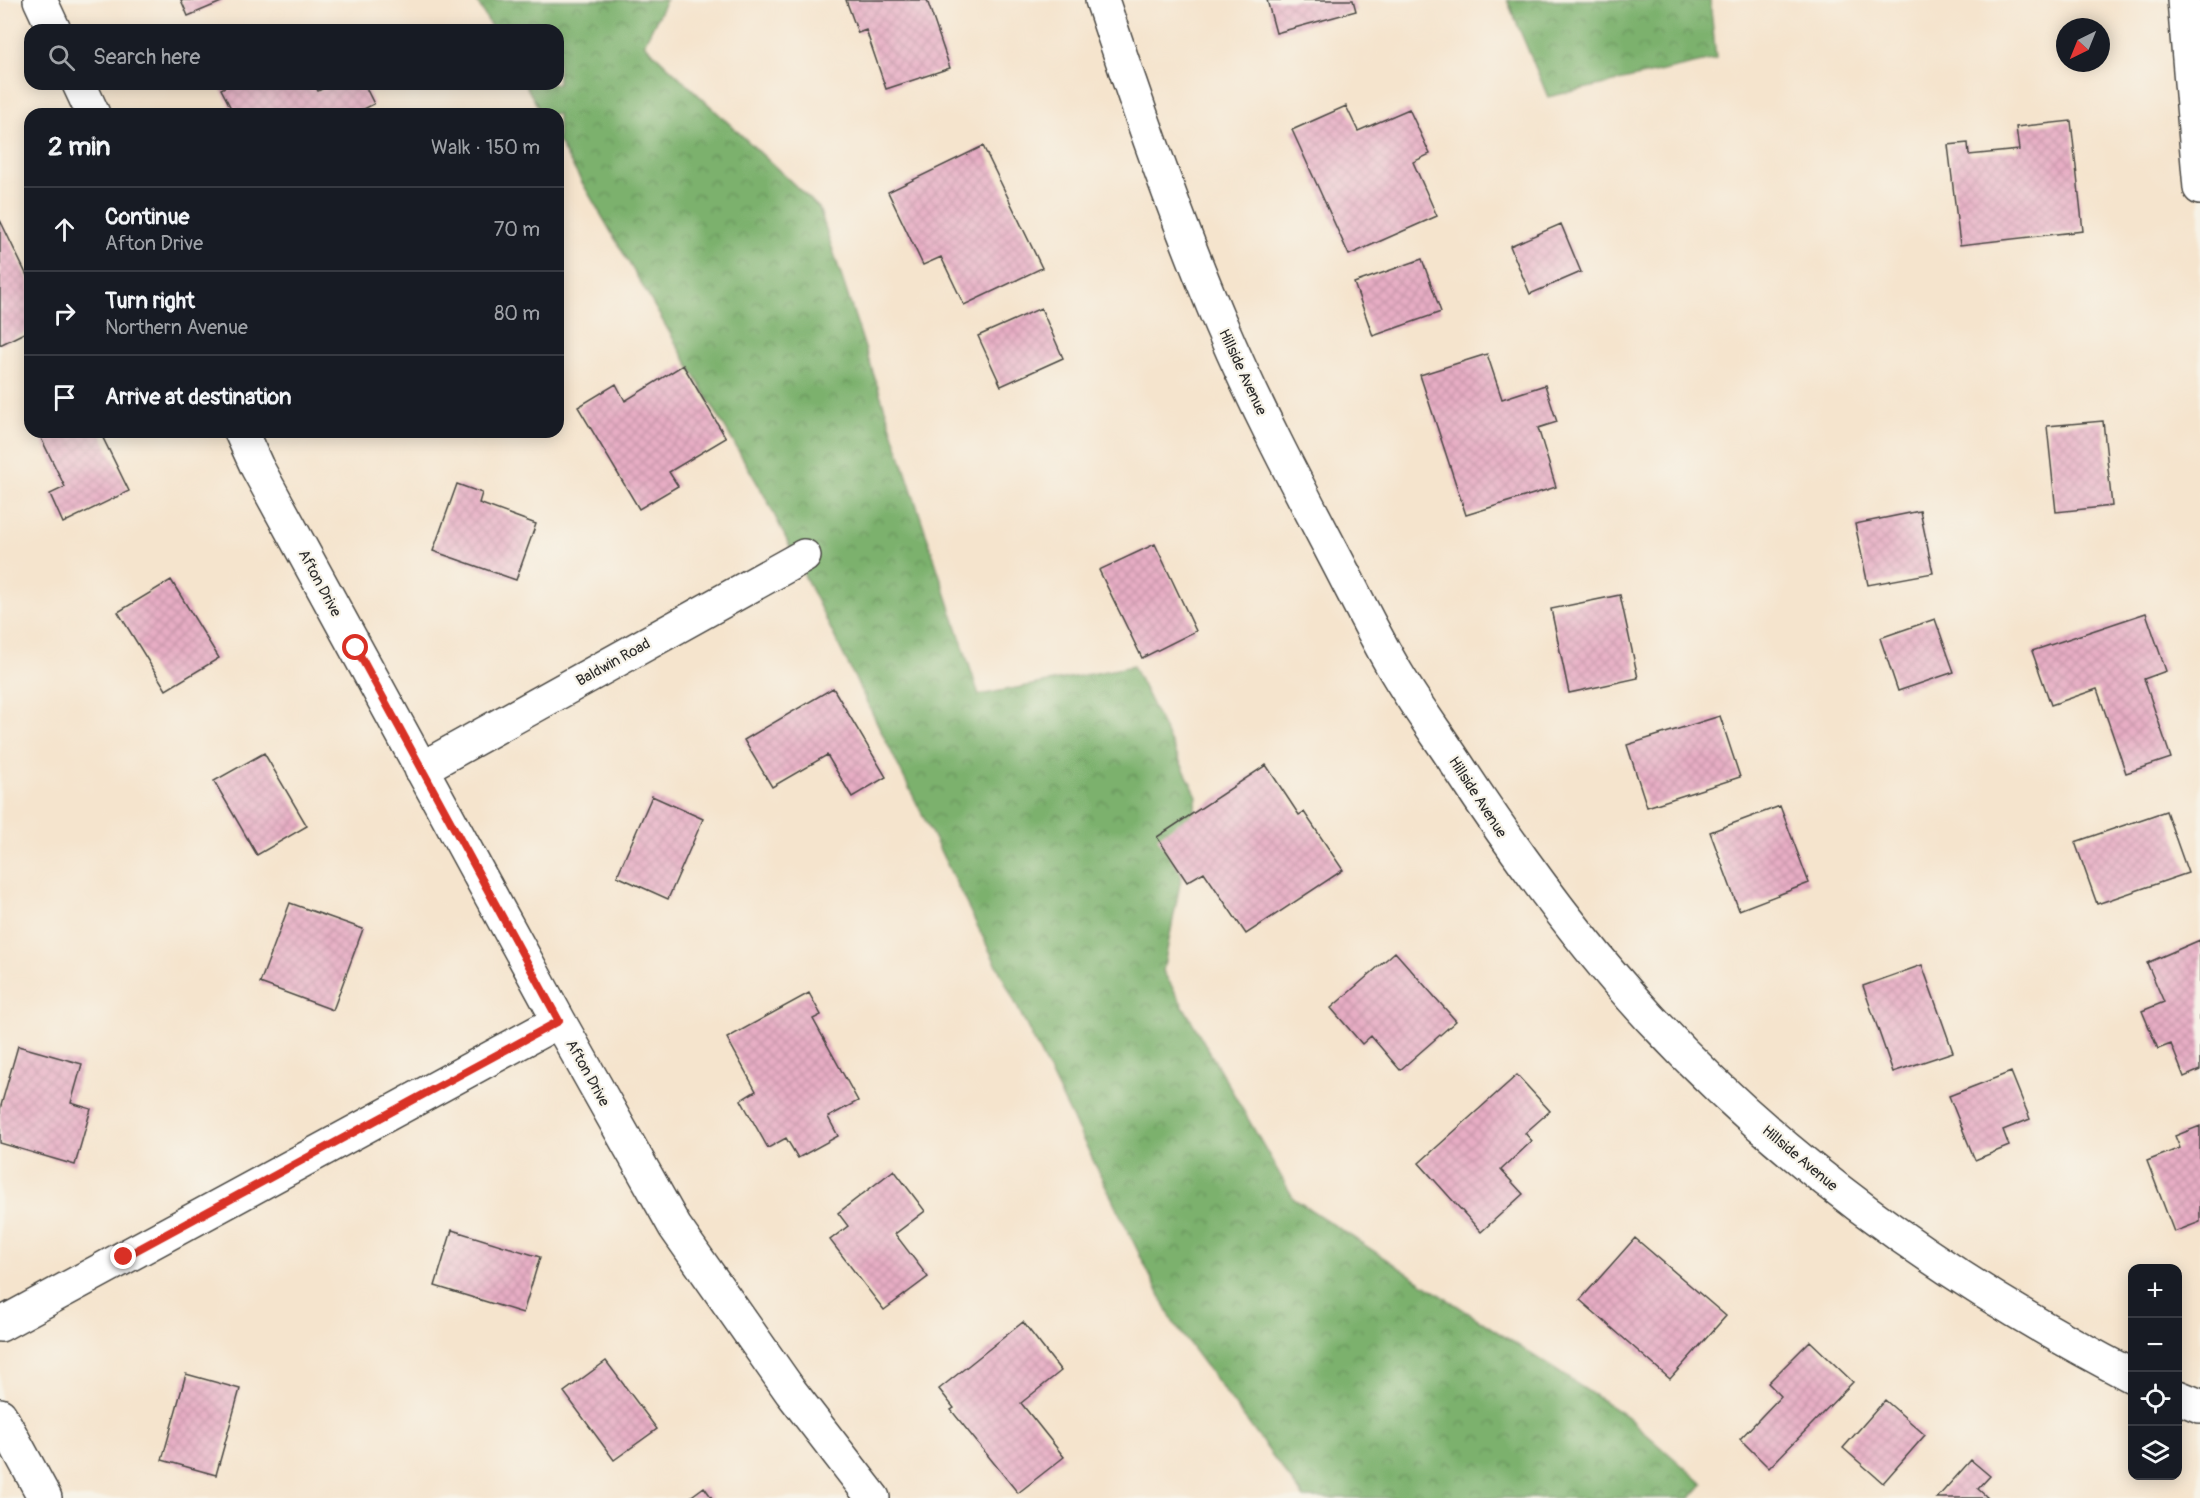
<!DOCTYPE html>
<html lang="en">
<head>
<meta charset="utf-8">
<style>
  body { margin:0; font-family:Pangolin,sans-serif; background:#20242c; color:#f1f3f6 }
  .controls { position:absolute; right:18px; bottom:18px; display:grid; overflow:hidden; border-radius:12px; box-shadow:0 3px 15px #0003 }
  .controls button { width:54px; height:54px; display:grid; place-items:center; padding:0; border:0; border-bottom:2px solid #363941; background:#171b24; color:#f1f3f6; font:30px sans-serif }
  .compass { position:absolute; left:2056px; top:18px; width:54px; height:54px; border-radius:50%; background:#171b24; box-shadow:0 3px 15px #0003; rotate:223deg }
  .stop { position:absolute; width:18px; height:18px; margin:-14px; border:4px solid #d93025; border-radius:50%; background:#fff }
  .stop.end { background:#d93025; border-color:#fff; box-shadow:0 2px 6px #0008 }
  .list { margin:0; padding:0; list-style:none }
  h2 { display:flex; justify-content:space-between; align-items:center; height:78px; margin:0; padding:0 24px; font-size:26px }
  h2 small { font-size:20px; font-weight:400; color:#9ea1a6 }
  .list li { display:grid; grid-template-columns:39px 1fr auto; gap:18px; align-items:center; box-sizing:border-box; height:84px; padding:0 24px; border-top:2px solid #363941 }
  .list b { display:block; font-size:22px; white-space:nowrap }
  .list p { margin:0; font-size:20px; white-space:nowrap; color:#9ea1a6 }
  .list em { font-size:20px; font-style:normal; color:#9ea1a6 }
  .icon { flex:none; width:33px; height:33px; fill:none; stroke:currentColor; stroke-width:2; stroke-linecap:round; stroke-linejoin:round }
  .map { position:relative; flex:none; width:2200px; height:1498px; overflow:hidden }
  .search { position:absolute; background:#171b24; box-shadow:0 3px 15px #0003; left:24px; top:24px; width:540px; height:66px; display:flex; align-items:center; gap:15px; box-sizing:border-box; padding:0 21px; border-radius:18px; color:#9ea1a6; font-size:22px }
  .panel { position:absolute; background:#171b24; box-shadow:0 3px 15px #0003; left:24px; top:108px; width:540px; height:330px; border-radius:18px }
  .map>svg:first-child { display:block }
  .forest { fill:url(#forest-crowns); stroke:#546e4c; stroke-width:1.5 }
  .building { fill:url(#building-cross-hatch) }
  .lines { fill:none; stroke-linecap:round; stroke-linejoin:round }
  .minor-casing { stroke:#494743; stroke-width:36 }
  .minor { stroke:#fff; stroke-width:33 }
  .route { stroke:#d93025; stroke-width:8 }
  .labels { text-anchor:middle; stroke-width:4.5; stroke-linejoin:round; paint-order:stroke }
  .street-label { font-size:15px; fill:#2b2b2b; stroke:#f7f3e8 }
</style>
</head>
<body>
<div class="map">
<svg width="2200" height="1498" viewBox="0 0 2200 1498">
  <defs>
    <pattern id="forest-crowns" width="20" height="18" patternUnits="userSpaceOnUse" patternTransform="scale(1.5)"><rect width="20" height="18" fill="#7cb16d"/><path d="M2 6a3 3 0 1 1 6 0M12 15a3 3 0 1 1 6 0" fill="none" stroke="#66905a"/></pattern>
    <pattern id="building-cross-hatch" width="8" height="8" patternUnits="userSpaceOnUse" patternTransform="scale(1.5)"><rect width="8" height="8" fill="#e7adc4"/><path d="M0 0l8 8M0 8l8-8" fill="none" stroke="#c695a9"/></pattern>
  </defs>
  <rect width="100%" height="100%" fill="#f7f3e8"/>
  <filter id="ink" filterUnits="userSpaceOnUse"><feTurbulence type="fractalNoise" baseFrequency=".0167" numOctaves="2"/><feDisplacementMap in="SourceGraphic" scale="12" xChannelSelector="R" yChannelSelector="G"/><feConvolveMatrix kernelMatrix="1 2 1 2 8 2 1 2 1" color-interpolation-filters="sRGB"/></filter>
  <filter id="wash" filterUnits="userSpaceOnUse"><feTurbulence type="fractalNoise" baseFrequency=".008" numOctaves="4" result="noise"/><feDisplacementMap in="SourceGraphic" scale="24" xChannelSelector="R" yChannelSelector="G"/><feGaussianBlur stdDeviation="1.35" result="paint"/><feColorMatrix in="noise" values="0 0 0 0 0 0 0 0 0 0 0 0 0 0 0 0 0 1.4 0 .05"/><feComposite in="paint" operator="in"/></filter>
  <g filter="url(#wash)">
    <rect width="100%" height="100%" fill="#f5e4cd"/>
    <!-- forest -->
    <path class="forest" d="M476,0h190l-22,44 175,164 160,487 154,-29 64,130 -34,175 131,228 332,217 77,68 -12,14h-387l-131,-176 -407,-824 -208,-357v-27h-16l-17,-30h33v-54h-65z
      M1507,0h203l6,59 -168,38z"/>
    <g id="blocks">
      <!-- building -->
      <path class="building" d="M181,0h45l-38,16z
        M846,0h81l23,68 -64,21 -20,-59 -8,3z
        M1267,0h86l3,11 -80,22z
        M230,84h84l4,7 14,-7h32l10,20 -20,10h-120l-13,-25z
        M1346,106l12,25 51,-22 21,45 -17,8 24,54 -88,39 -57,-125z
        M2071,121l12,110 -123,14 -12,-100 20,-2 1,12 50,-5 -3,-23z
        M983,146l59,122 -78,37 -23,-48 -18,8 -35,-73z
        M0,220l30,62v48l-30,15z
        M1561,224l20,48 -51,22 -20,-48z
        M1422,259l19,53 -68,24 -19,-53z
        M1041,308l22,50 -62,28 -23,-50z
        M1487,354l15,45 43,-14 12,37 -19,6 18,59 -90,28 -46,-140z
        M683,365l43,73 -57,34 9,14 -39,23 -61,-102 38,-23 9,17z
        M2103,421l9,85 -56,6 -9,-86z
        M38,432h62l29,59 -66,32 -13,-29 15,-7z
        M457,484l25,9 -3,10 57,21 -20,56 -83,-29z
        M1920,511l13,62 -65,12 -13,-61z
        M1155,544l41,87 -54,27 -43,-88z
        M171,580l48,78 -53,32 -48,-78z
        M1620,595l18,83 -69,15 -18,-84z
        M2146,613l20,58 -22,8 27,79 -45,15 -29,-84 -46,16 -19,-54z
        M1935,619l19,53 -56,19 -18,-53z
        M833,688l53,89 -34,20 -25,-42 -55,32 -28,-47z
        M1720,716l20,61 -93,30 -20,-62z
        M264,753l43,73 -50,29 -43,-74z
        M1266,765l33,50 5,-3 39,58 -97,64 -42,-62 -17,10 -30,-45z
        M652,796l51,23 -35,80 -51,-23z
        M1780,806l29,77 -70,27 -29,-78z
        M2166,811l22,62 -91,31 -22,-62z
        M290,903l73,26 -30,81 -73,-27z
        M2200,940v130l-16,7 -13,-33 -13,5 -16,-38 22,-9 -17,-39z
        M1395,952l61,69 -56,49 -29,-34 -9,8 -31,-36z
        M1922,965l31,87 -60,20 -30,-86z
        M809,993l12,22 -8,4 45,82 -30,16 10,19 -40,22 -12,-20 -18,10 -27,-48 15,-9 -29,-53z
        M18,1046l64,18 -11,39 20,6 -16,56 -75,-22v-34z
        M2011,1072l19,47 -27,11 6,16 -34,14 -26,-64z
        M1517,1075l33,36 -25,22 7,8 -31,29 22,24 -42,38 -62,-69z
        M2200,1126v96l-26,10 -27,-71 33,-13 -5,-12z
        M894,1170l31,41 -30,23 33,43 -44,33 -54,-70 18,-14 -10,-13z
        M452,1230l88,27 -17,56 -88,-27z
        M1635,1238l91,78 -56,63 -90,-79z
        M1023,1322l38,49 -40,32 43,54 -46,36 -67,-83 3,-2 -15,-19z
        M1810,1341l43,41 -84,86 -29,-29 41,-43 -13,-13z
        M606,1361l51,68 -43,31 -50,-68z
        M186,1374l54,15 -24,86 -54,-15z
        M1885,1400l40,35 -42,48 -40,-35z
        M1971,1460l19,16 -12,13 10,9h-51z
        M704,1487l8,11h-23z"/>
    </g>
  </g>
  <g filter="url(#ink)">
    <use href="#blocks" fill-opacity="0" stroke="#494743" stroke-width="1.5"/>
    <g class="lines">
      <defs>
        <path id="minor" d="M40,0l14,30
          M1102,0c36,109 74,219 119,325 34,80 74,156 114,232 19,36 37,74 58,110 19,33 42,64 63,96 59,90 121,176 194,255 137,148 304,266 482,358
          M2184,0l16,188
          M79,84l14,30
          M241,432l16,35 302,554 116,206 116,165 82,106
          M421,769l383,-213
          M0,1325l559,-304
          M2178,1397l22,9
          M0,1415l45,83"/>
      </defs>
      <!-- minor casing -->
      <use href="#minor" class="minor-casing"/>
      <!-- minor -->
      <use href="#minor" class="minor"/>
    </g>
  </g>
  <g class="lines" filter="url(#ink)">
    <!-- route -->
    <path class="route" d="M124,1257l435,-236 -203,-373"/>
  </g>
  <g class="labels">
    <!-- street labels -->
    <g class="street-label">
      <text transform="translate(1243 372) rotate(65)" y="5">Hillside Avenue</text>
      <text transform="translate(320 583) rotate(62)" y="5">Afton Drive</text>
      <text transform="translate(613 662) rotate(-29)" y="5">Baldwin Road</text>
      <text transform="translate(1478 797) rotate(57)" y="5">Hillside Avenue</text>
      <text transform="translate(588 1073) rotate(61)" y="5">Afton Drive</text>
      <text transform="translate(1800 1158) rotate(40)" y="5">Hillside Avenue</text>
    </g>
  </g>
</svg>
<div class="controls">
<button>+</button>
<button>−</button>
<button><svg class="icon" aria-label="locate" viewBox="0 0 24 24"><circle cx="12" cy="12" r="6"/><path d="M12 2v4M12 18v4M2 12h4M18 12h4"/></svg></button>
<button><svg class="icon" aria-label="layers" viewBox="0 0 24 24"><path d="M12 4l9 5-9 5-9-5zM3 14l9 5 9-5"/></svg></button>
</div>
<svg class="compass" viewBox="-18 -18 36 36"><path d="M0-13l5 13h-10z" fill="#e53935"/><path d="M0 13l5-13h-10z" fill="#9ea1a6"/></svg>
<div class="stop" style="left:356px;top:648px"></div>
<div class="stop end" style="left:124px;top:1257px"></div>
<div class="search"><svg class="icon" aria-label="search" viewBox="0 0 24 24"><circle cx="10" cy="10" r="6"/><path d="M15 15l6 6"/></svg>Search here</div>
<section class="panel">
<h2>2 min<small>Walk · 150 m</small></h2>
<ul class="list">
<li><svg class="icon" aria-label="ahead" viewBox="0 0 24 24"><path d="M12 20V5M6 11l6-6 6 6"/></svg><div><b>Continue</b><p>Afton Drive</p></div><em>70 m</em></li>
<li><svg class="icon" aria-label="right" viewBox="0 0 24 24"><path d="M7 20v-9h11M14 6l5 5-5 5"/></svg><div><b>Turn right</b><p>Northern Avenue</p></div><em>80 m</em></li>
<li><svg class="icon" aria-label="arrive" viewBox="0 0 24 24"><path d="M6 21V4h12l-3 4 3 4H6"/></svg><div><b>Arrive at destination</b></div></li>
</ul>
</section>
</div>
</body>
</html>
